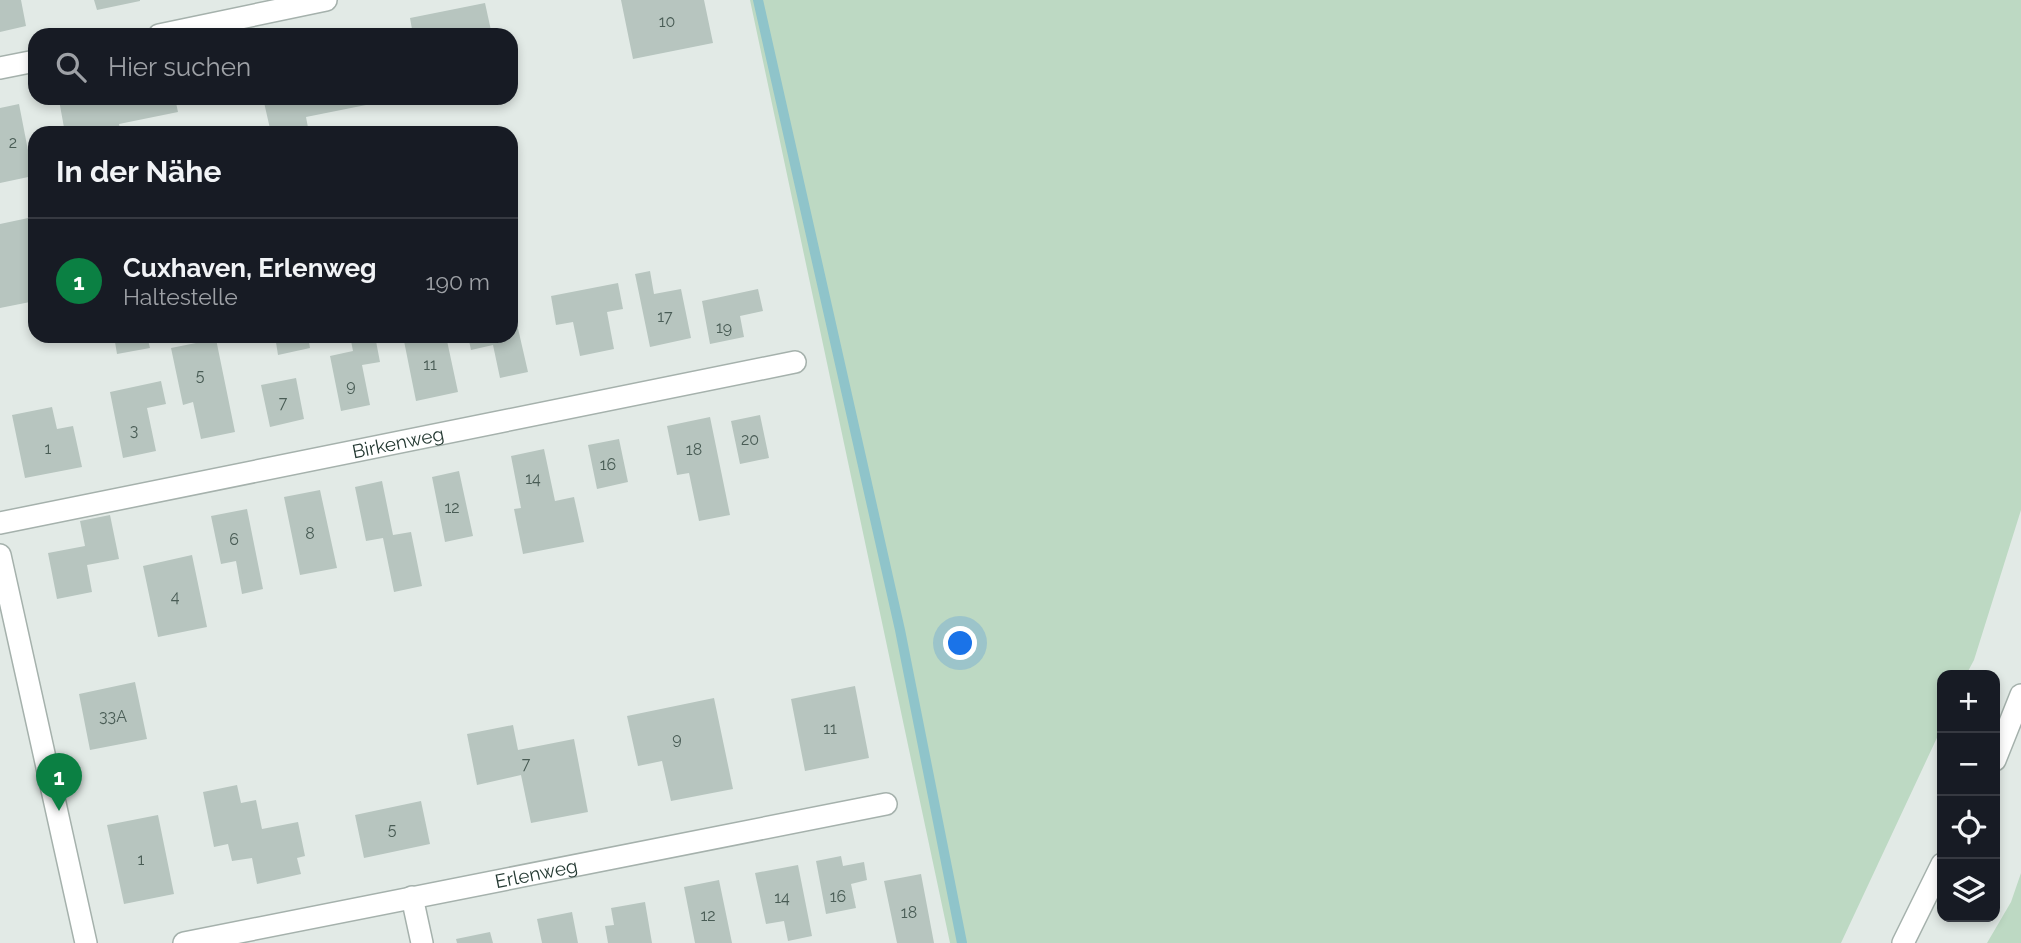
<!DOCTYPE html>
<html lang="de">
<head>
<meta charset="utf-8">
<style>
  body { margin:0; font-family:Raleway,sans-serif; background:#20242c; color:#f1f3f6 }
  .controls { position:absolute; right:21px; bottom:21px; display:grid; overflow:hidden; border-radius:14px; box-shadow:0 4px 10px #0003 }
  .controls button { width:63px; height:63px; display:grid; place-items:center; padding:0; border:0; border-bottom:2px solid #363941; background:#171b24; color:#f1f3f6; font:35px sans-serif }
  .you { position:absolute; left:961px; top:644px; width:24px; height:24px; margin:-18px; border:5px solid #fff; border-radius:50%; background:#1a73e8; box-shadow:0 0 0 10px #1a73e833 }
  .badge { display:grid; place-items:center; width:46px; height:46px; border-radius:50%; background:#0b8043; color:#fff; font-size:23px; font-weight:700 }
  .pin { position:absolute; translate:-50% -58px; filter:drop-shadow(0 2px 4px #0008) }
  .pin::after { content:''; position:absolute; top:37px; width:24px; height:21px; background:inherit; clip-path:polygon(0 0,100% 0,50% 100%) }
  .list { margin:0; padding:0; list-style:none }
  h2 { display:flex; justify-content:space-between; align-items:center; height:91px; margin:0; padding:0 28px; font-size:30px }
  h2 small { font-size:23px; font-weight:400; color:#9ea1a6 }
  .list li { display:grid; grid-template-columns:46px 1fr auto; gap:21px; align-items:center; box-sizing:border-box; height:126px; padding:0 28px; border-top:2px solid #363941 }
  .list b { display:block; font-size:26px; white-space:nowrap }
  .list p { margin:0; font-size:23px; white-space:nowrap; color:#9ea1a6 }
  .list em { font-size:23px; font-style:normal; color:#9ea1a6 }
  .icon { flex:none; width:38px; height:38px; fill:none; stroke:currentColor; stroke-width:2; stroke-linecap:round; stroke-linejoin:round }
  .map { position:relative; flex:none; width:2021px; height:943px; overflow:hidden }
  .search { position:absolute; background:#171b24; box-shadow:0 4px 10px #0003; left:28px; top:28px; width:490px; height:77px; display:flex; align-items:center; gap:18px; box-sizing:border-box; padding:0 24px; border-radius:21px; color:#9ea1a6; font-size:26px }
  .panel { position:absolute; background:#171b24; box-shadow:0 4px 10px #0003; left:28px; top:126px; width:490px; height:217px; border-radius:21px }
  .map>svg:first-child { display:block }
  .green { fill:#bdd9c3 }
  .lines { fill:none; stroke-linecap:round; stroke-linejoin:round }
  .stream { stroke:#8fc4ca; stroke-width:10 }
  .building { fill:#b7c5bf }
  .minor-casing { stroke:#a5b1ac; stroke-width:24 }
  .tertiary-casing { stroke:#a5b1ac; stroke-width:24 }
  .minor { stroke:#fff; stroke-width:21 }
  .tertiary { stroke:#fff; stroke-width:21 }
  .labels { text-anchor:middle; stroke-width:7; stroke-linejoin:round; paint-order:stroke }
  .number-label { font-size:16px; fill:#495c55 }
  .street-label { font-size:19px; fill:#243932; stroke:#f2f7f4 }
</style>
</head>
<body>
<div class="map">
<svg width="2021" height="943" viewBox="0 0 2021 943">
  <rect width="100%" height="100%" fill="#e2eae6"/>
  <!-- green -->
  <path class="green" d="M750,0h1271v510l-47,150 -8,15h-24v52l-101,216h-891z
    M2021,873v70h-34l24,-41z"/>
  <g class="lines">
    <!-- stream -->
    <path class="stream" d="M758,0l142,630 62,313"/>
  </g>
  <!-- building -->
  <path class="building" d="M0,0h21l5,26 -26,6z
    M94,0h46v1l-43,9z
    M621,0h83l9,43 -80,16z
    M485,3l7,32h-79l-3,-17z
    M68,98h107l3,14 -59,12 2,9h-56l-6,-33z
    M263,98h102l1,7 -60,12 3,16h-38z
    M19,104l14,72 -33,7v-75z
    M33,217l2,84 -35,7v-84z
    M650,271l4,23 27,-5 10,49 -41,9 -15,-73z
    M618,283l5,26 -16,3 7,37 -34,7 -7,-34 -17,3 -5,-29z
    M758,289l5,22 -23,5 4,21 -34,7 -8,-43z
    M511,298l17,74 -28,6 -7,-33 -22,5 -3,-14h43z
    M114,336h33l3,12 -33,6z
    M275,336h33l2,12 -32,7z
    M350,336h25l5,26 -18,3 8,40 -29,6 -11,-55 23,-5z
    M403,336h43l12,56 -42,9z
    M216,339l19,93 -34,7 -8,-37 -10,3 -12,-57z
    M296,378l8,41 -34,8 -9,-42z
    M161,381l5,23 -19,4 9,43 -33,7 -13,-66z
    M52,407l5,22 16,-3 9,41 -57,11 -13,-63z
    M760,415l9,43 -29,6 -9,-43z
    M710,417l20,98 -31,6 -10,-48 -12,2 -10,-49z
    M619,439l9,43 -31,7 -9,-44z
    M544,449l11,52 19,-4 10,45 -61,12 -9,-45 7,-1 -10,-52z
    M459,471l14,65 -28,6 -13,-65z
    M382,481l11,54 18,-3 11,54 -28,6 -11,-54 -17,3 -11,-54z
    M320,490l17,78 -37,7 -16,-78z
    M247,509l16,80 -21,5 -6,-33 -15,3 -10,-48z
    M110,515l9,44 -32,6 5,27 -35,7 -9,-46 37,-7 -5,-25z
    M192,555l15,72 -49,10 -15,-71z
    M135,682l12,57 -57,11 -11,-56z
    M855,686l14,72 -64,13 -14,-72z
    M714,698l19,91 -62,12 -9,-40 -24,5 -11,-50z
    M513,725l5,25 56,-11 14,73 -57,11 -10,-48 -44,10 -10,-51z
    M237,785l4,18 15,-3 6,29 36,-7 7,34 -8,2 4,16 -44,10 -5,-26 -20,3 -4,-17 -14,3 -11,-55z
    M421,801l9,43 -66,14 -9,-43z
    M158,815l16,79 -50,10 -17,-79z
    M841,856l2,10 21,-4 3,18 -16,4 5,24 -30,6 -10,-53z
    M798,865l14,71 -24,5 -4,-20 -18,3 -11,-51z
    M921,874l13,69h-37l-13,-62z
    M719,880l13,63h-37l-11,-56z
    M645,902l7,41h-44l-3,-17 9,-1 -3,-17z
    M572,912l6,31h-36l-5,-24z
    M490,932l3,11h-36l-1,-4z"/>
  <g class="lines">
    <defs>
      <g id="minor">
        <path d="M159,35l167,-35"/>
        <path d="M0,68l35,-7"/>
        <path id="s1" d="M0,523l795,-161"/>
        <path d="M0,555l86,388"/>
        <path d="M412,897l10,46"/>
        <path id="s2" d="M184,943l702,-139"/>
      </g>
      <path id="tertiary" d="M1995,760l26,-65
        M1903,943l39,-79"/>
    </defs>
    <!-- minor casing -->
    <use href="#minor" class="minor-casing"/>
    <!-- tertiary casing -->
    <use href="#tertiary" class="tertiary-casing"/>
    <!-- minor -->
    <use href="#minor" class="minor"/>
    <!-- tertiary -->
    <use href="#tertiary" class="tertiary"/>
  </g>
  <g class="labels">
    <!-- number labels -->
    <g class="number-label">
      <text x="667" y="27">10</text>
      <text x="13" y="148">2</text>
      <text x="665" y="322">17</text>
      <text x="724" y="333">19</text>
      <text x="430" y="370">11</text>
      <text x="200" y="381">5</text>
      <text x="351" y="391">9</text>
      <text x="283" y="408">7</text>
      <text x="134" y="436">3</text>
      <text x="750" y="445">20</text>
      <text x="48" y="454">1</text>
      <text x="694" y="455">18</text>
      <text x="608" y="470">16</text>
      <text x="533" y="484">14</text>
      <text x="452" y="513">12</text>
      <text x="310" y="539">8</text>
      <text x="234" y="545">6</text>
      <text x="175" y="602">4</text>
      <text x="113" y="722">33A</text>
      <text x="830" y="734">11</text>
      <text x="677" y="744">9</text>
      <text x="526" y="769">7</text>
      <text x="392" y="835">5</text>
      <text x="141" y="865">1</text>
      <text x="838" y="902">16</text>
      <text x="782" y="903">14</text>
      <text x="909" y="918">18</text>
      <text x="708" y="921">12</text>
    </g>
    <!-- street labels -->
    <g class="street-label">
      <text dy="7" stroke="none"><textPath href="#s1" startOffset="406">Birkenweg</textPath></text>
      <text dy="7" stroke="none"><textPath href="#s2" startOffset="359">Erlenweg</textPath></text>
    </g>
  </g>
</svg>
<div class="controls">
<button>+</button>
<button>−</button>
<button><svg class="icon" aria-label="locate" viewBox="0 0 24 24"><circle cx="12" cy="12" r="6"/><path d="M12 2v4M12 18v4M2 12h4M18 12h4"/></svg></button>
<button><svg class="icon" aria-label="layers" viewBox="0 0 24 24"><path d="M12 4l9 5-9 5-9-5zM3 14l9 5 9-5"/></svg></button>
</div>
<div class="you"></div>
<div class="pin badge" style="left:59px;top:811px">1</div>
<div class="search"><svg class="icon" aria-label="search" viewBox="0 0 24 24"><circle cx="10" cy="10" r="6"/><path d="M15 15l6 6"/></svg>Hier suchen</div>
<section class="panel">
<h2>In der Nähe<small></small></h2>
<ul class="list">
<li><span class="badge">1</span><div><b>Cuxhaven, Erlenweg</b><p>Haltestelle</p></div><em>190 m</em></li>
</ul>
</section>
</div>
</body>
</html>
